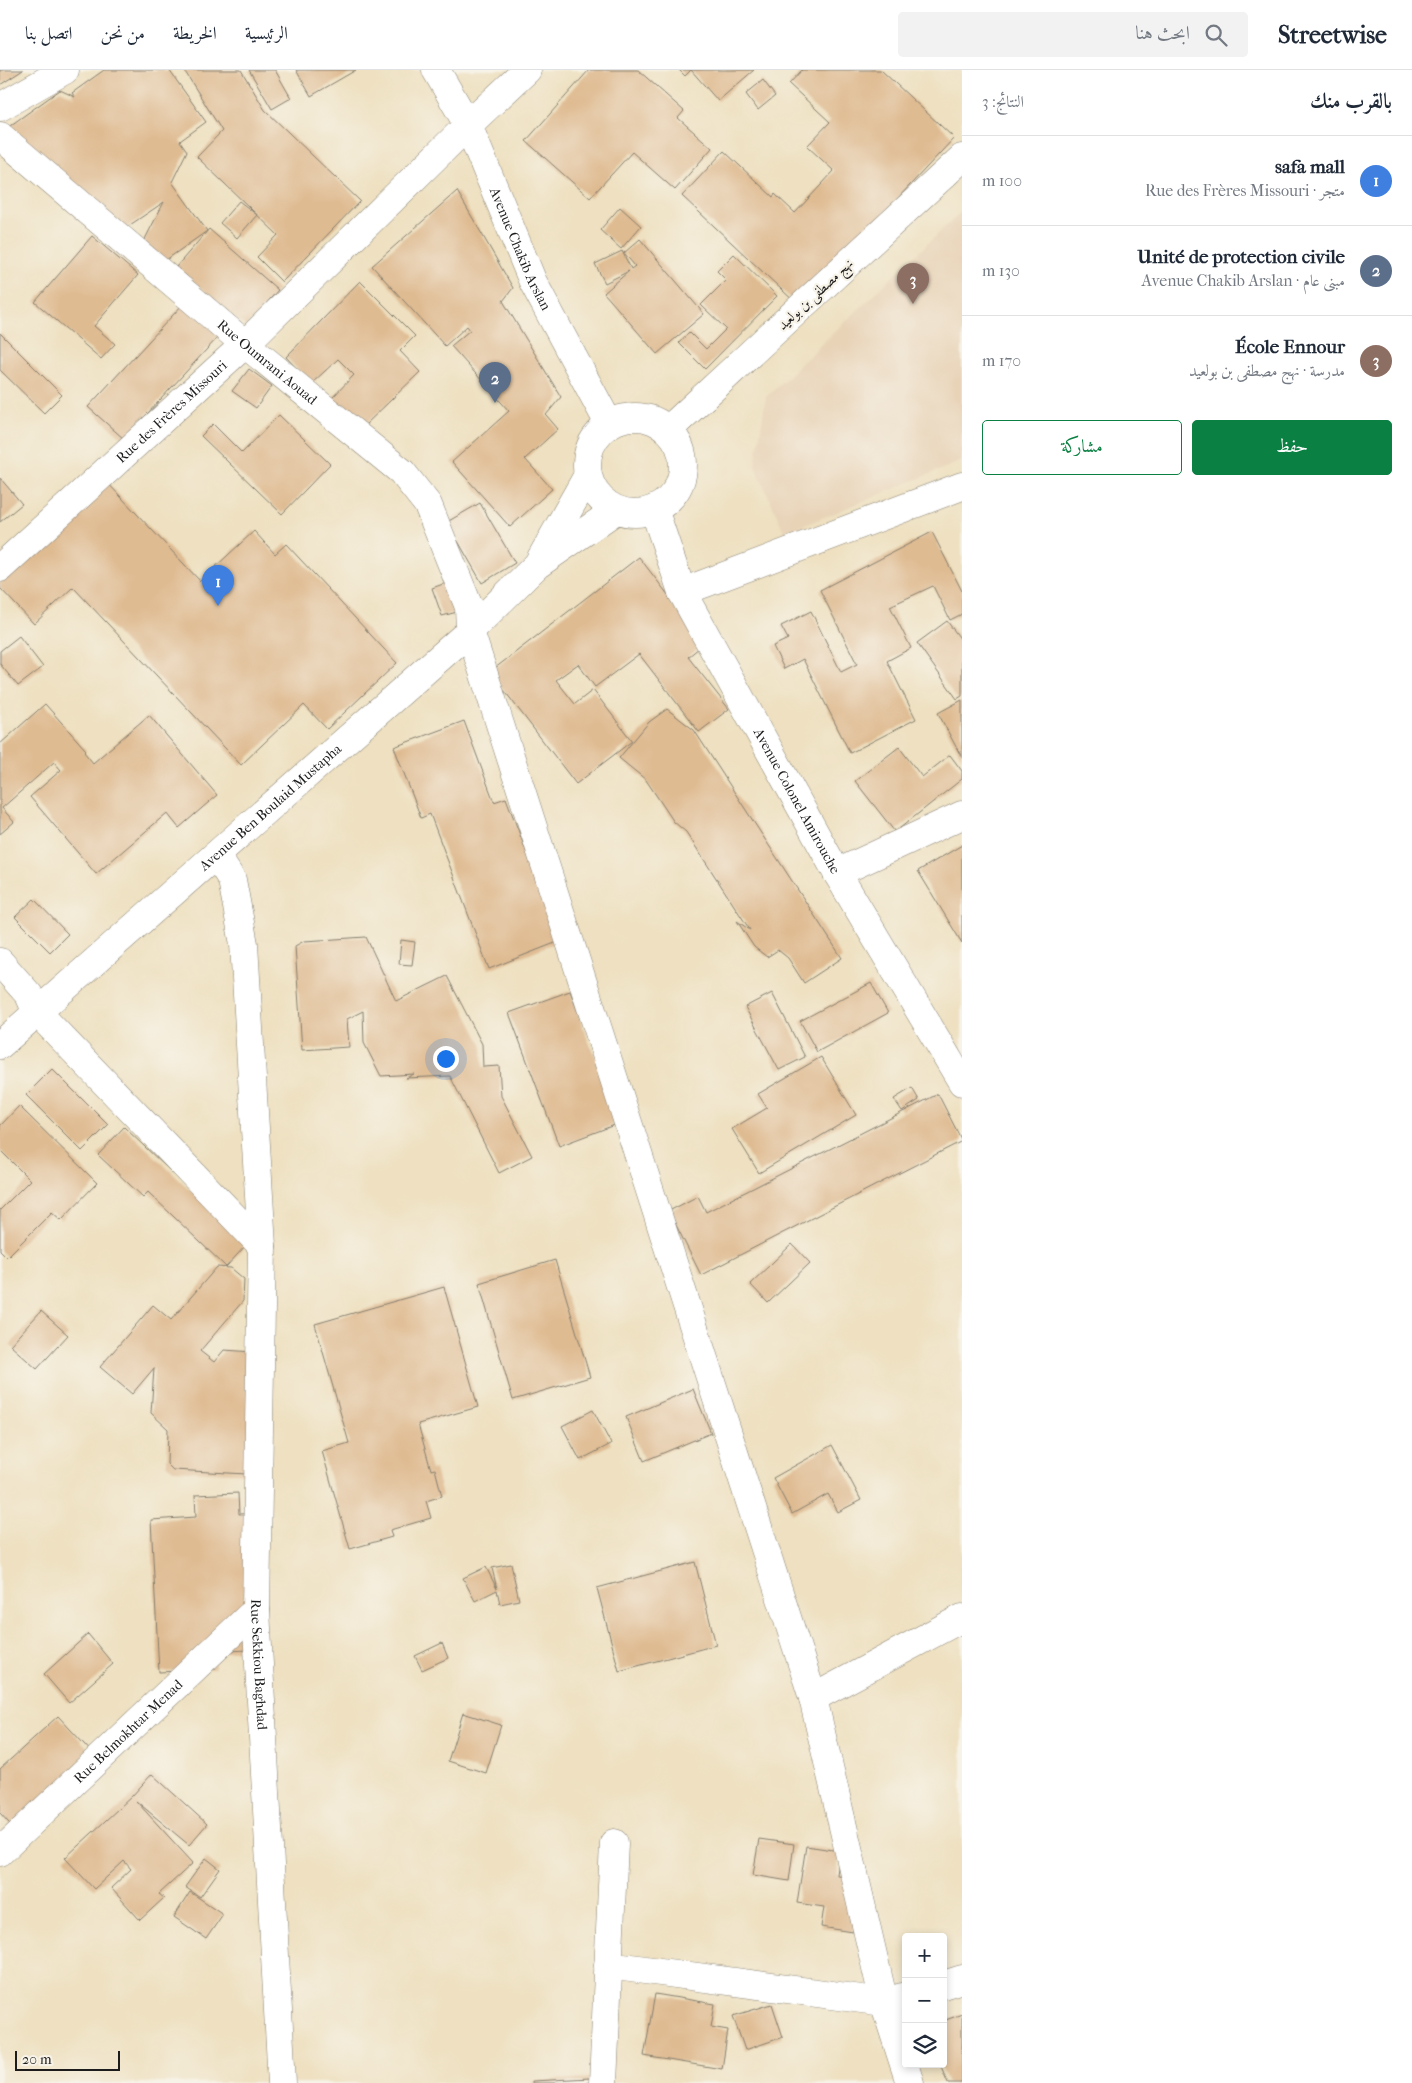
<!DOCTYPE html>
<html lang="ar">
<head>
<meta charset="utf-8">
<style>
  body { margin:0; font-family:"IM FELL French Canon",Amiri,serif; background:#f2f2f3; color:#1f2937; direction:rtl }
  .controls { position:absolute; right:15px; bottom:15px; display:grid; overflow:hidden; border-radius:5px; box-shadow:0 2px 8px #0003 }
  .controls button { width:45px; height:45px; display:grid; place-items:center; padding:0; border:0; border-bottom:1px solid #e0e1e3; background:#fff; color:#1f2937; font:25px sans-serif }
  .scale { position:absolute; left:15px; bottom:12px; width:105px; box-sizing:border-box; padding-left:5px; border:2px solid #1c1c1c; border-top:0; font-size:14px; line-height:18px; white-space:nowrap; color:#1c1c1c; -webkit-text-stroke:4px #f7f3e8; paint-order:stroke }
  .you { position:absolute; left:445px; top:988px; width:18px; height:18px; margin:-12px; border:4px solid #fff; border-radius:50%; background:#1a73e8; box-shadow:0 0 0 8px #1a73e833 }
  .badge { display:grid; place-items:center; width:32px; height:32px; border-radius:50%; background:#0b8043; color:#fff; font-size:16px; font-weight:700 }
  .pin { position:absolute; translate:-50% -41px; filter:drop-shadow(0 1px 2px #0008) }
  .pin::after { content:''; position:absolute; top:26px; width:18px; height:15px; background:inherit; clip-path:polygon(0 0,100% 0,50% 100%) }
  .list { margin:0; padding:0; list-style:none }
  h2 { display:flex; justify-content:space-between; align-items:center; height:65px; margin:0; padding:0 20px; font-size:21px }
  h2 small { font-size:16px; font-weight:400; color:#747a83 }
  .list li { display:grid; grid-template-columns:32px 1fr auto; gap:15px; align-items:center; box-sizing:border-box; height:90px; padding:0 20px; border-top:1px solid #e0e1e3 }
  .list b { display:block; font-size:19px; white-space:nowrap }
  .list p { margin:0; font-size:16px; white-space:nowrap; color:#747a83 }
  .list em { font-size:16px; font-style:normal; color:#747a83 }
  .actions { display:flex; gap:10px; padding:15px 20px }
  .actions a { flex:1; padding:11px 0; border:1px solid #0b8043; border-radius:5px; text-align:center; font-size:18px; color:#0b8043 }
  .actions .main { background:#0b8043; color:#fff }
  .icon { flex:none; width:28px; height:28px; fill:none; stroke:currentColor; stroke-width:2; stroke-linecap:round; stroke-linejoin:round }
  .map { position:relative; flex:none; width:962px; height:2013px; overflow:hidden; direction:ltr }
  header { display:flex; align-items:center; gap:30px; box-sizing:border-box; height:70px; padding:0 25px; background:#fff; border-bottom:1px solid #e0e1e3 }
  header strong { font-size:24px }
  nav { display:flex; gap:28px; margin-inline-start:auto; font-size:18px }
  .search { width:350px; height:45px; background:#f2f2f3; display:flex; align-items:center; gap:12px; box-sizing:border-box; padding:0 18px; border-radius:5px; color:#747a83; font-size:19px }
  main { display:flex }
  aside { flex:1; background:#fff }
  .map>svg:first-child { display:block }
  .built { fill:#e8d3b7 }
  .building { fill:#dfbb92 }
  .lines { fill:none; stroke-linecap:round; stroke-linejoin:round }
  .minor-casing { stroke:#857e6e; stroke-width:29 }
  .tertiary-casing { stroke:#857e6e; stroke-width:29 }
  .secondary-casing { stroke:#857e6e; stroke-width:29 }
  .minor { stroke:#fff; stroke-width:28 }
  .tertiary { stroke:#fff; stroke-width:28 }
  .secondary { stroke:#fff; stroke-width:28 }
  .labels { text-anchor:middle; stroke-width:4.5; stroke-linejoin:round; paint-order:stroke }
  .street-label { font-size:14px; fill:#1c1c1c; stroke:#f7f3e8 }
</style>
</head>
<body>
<header>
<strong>Streetwise</strong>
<div class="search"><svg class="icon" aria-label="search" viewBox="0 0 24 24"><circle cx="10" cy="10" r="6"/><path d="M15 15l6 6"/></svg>ابحث هنا</div>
<nav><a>الرئيسية</a><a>الخريطة</a><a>من نحن</a><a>اتصل بنا</a></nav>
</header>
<main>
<aside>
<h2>بالقرب منك<small>النتائج: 3</small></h2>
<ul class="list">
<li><span class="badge" style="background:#3f7fe0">1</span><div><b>safa mall</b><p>متجر · Rue des Frères Missouri</p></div><em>100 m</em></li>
<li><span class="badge" style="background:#5c6f8a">2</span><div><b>Unité de protection civile</b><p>مبنى عام · Avenue Chakib Arslan</p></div><em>130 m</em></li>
<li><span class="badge" style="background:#8d6e63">3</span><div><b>École Ennour</b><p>مدرسة · نهج مصطفى بن بولعيد</p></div><em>170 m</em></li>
</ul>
<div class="actions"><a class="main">حفظ</a><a>مشاركة</a></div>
</aside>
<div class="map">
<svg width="962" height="2013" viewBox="0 0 962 2013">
  <rect width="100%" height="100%" fill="#f7f3e8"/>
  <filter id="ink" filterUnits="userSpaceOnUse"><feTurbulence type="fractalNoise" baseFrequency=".02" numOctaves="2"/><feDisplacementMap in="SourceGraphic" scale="10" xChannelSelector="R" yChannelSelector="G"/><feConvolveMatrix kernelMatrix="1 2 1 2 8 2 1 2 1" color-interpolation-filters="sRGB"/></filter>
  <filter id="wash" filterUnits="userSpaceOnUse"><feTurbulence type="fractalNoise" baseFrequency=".0096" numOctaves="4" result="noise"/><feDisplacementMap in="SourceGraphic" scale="20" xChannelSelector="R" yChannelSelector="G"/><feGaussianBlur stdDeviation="1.12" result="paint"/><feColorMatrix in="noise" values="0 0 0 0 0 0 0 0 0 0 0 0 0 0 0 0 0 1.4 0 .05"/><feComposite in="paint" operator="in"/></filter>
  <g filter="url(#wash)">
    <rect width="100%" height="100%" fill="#eee0c0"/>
    <!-- built -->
    <path class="built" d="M962,141v250l-177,72 -30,-67 11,-69z"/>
    <g id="blocks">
      <!-- building -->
      <path class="building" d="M0,0h23l-23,15z
        M104,0h65l37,52 -26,19 7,10 -15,31 35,49 -44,31 -20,-19 21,-41 -40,27 -117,-96 4,-8 49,-35 15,7 -3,-4z
        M184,0h57l24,40 95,91 -78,81 -25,-25 21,-22 -81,-78 25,-26z
        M249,0h26l16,28 -19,11z
        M296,0h60l-45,26z
        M589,0h49l46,41 -6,7 34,30 -37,42 -43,-38 -42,46 -64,-57z
        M679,0h75l-36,31 -27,-31 -6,6z
        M802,0h79l73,68 -156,167 -116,-109 42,-45 49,46 2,-3 20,19 39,-42 -27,-25 23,-24 -41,-38z
        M763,10l12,16 -17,14 -12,-16z
        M457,121l56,97 -10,13 58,96 -15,18 12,14 -33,30 27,30 -42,38 -58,-65 57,-51 -58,-65 19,-16 -3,-4 -22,20 -73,-80z
        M239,131l18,14 -20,23 -17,-15z
        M620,137l21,19 -20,23 -21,-19z
        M209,159l69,61 -32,37 -70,-60z
        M92,166l46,39 -44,51 21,18 -14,15 -66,-57z
        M640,169l64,75 -47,40 -53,-61 25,-22 -24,12 -10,-19 27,-13 9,18 4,-3 -11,-13z
        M734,184l43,42 -72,73 -26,-26 10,-11 17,17 20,-20 -25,-24 25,-25 -9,-9z
        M360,211l55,55 -15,15 20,21 -58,56 -30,-30 22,-23 -16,-16 -27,25 -25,-27z
        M184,233l35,33 -95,103 -36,-32z
        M0,263l62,62 -18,18 -44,-43z
        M249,299l23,17 -16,22 -24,-17z
        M279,345l51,49 -48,50 -81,-78 12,-12 29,29z
        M0,408l22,26 -22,18z
        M105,410l95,101 54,-50 21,23 11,-10 111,119 -70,66 -23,-24 -63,60 -168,-178 -39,37 -34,-36v-9z
        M480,433l35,60 -33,20 -35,-61z
        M932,462l30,59v23l-12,6 -17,-34 -43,20 21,42 -24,13 29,58 -66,34 -47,-94 -19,10 -11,-23 15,-7 -7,-13 30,-15 30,61 16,-8 -37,-74z
        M639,487l66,86 -17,14 41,52 -30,23 -60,-78 -44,33 -17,-23 -22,16 19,24 18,-14 39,51 -56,43 -86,-112z
        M446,513l11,29 -15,4 -10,-28z
        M947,551l15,20v55l-5,3 -40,-56z
        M19,566l24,31 -25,19 -18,-22v-13z
        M962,630v58l-24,-45z
        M45,634l41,46 -2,2 9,11 56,-48 68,80 -38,33 -12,-15 -71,61 -66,-77 31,-27 -7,-8 -52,46 12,14 -14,12v-90z
        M667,639l27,21 148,228 -38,25 -16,-25 -10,-8 -11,7 -13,-10 -17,-26 13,9 -64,-98 -12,-10 -28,-42 -27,-22 30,-36z
        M464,651l30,81 12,-4 54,143 -71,28 -59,-155 -9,4 -27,-71z
        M899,677l23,30 28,-22 12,16v8l-67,53 -40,-51z
        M962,775v98l-44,-72z
        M34,829l34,35 -18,18 -35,-35z
        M366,867l30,64 51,-25 35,68 1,23 16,-1 2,30 31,60 -33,17 -49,-97 -44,2 8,-4 -33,2 -17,-33 -1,-32 -16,8 2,28 -47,3 -7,-104 9,-5z
        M401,870l14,2 -3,23 -13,-1z
        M871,913l17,30 -71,39 -17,-31z
        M570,921l18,49 37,81 -66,25 -50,-133z
        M772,923l33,64 -26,13 -34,-63z
        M821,987l35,58 -97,58 -27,-44 35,-21 -9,-14z
        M52,999l56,56 -26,26 -56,-56z
        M912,1018l7,12 -17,11 -8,-12z
        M938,1024l24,47 -261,134 -32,-64 29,-15 8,16z
        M19,1036l78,77 -36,37 -9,-8 -45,45 -7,-7v-40l30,-30 -30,-30v-24z
        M124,1057l123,117 -21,23 -78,-75 -5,5 -45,-42z
        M792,1174l18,19 -42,40 -18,-19z
        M555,1190l35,117 -77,23 -34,-117z
        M217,1197l14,1 13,11 -1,22 -43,50 14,11 10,-12 29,2 -6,122 -74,-4 -6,-6 1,-35 -17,-16 3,-45 -22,26 -32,-27 53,-62 18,15z
        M444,1217l34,120 -60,17 13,46 4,-1 7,27 -16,5 5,17 -41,12 2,7 -42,12 -28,-98 27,-8 -34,-119z
        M41,1241l27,24 -31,34 -27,-24z
        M693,1319l18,44 -67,28 -18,-44z
        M593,1340l18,34 -31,16 -18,-34z
        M832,1375l29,55 -23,12 -10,-18 -36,20 -19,-36z
        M238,1423l1,21 22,-1 -15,137 -32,2 1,17 -56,3 -8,-152 45,-3 -1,-22z
        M695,1492l21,83 -97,26 -22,-83z
        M511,1494l8,36 -19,4 -3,-14 -22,11 -12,-23 23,-11 11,22 -5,-21z
        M88,1564l25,30 -44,39 -25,-29z
        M442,1573l6,15 -26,12 -7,-14z
        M463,1643l38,12 -15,48 -38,-12z
        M58,1646l38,41 -80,74 -16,-18v-44z
        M152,1704l55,50 -18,21 -53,-44 57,62 -34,31 5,4 -24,22 -29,-32 20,-19 -7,-8 -30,28 -29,-31 67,-62z
        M759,1769l35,5 -5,37 -36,-6z
        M806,1776l34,5 -3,24 24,3 -8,54 -32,-5 3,-20 -27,-4z
        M206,1788l14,11 -20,28 -15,-10z
        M190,1822l33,22 -17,25 -32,-22z
        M655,1924l60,10 -4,23 17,3 -6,39 -78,-13z
        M772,1934l11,33 -38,13 -12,-34z
        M962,1944v69h-14l-8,-19h3v-43z
        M610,2007v6h-78v-2z"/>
    </g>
  </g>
  <g filter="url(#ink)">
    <use href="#blocks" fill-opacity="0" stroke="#857e6e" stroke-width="1"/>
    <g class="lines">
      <defs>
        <g id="minor">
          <path d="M0,37l65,-37"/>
          <path id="s1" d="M0,66l245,208 157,128 26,33 41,102 1,24 343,1067 71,304 26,81"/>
          <path id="s2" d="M0,498l245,-224 223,-219 59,-55"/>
          <path d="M682,522l280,-106"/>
          <path d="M837,803l125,-58"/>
          <path d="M813,1628l149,-80"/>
          <path id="s3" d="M0,1782l256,-242"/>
          <path d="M608,1895l276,37 22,-6"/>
          <path d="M943,1915l19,-6"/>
          <path d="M603,2013l11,-240"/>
        </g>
        <path id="tertiary" d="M36,941l226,235"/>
        <g id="secondary">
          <path id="s4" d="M436,0l32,55 65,157 76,142"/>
          <circle cx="635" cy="395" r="48"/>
          <path d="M668,360l294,-272"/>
          <path id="s5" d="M654,439l28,83 155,281 125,209"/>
          <path d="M540,490l48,-85"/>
          <path id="s6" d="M216,785l16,25 12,64 18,302 -6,364 26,473"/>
          <path d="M0,892l29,33 7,16"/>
          <path id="s7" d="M0,975l470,-414 67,-66 79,-55"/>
        </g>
      </defs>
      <!-- minor casing -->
      <use href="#minor" class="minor-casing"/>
      <!-- tertiary casing -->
      <use href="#tertiary" class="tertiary-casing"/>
      <!-- secondary casing -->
      <use href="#secondary" class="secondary-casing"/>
      <!-- minor -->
      <use href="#minor" class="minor"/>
      <!-- tertiary -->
      <use href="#tertiary" class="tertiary"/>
      <!-- secondary -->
      <use href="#secondary" class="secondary"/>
    </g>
  </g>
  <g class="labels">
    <!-- street labels -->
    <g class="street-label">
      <text dy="5" stroke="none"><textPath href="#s4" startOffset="198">Avenue Chakib Arslan</textPath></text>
      <text transform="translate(815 224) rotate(-43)" y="5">نهج مصطفى بن بولعيد</text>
      <text dy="5" stroke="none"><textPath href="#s1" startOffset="350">Rue Oumrani Aouad</textPath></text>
      <text dy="5" stroke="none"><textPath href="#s2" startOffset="232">Rue des Frères Missouri</textPath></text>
      <text dy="5" stroke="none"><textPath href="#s5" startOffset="326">Avenue Colonel Amirouche</textPath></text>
      <text dy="5" stroke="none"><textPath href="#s7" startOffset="360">Avenue Ben Boulaid Mustapha</textPath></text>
      <text dy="5" stroke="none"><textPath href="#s6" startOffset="816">Rue Sekkiou Baghdad</textPath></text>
      <text dy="5" stroke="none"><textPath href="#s3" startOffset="176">Rue Belmokhtar Menad</textPath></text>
    </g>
  </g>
</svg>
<div class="controls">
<button>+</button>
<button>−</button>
<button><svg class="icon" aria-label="layers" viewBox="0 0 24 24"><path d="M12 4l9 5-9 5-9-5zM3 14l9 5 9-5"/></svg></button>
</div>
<div class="scale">20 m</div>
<div class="you"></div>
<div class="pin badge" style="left:218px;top:536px;background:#3f7fe0">1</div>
<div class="pin badge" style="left:495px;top:333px;background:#5c6f8a">2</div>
<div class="pin badge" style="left:913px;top:234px;background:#8d6e63">3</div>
</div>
</main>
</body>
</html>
